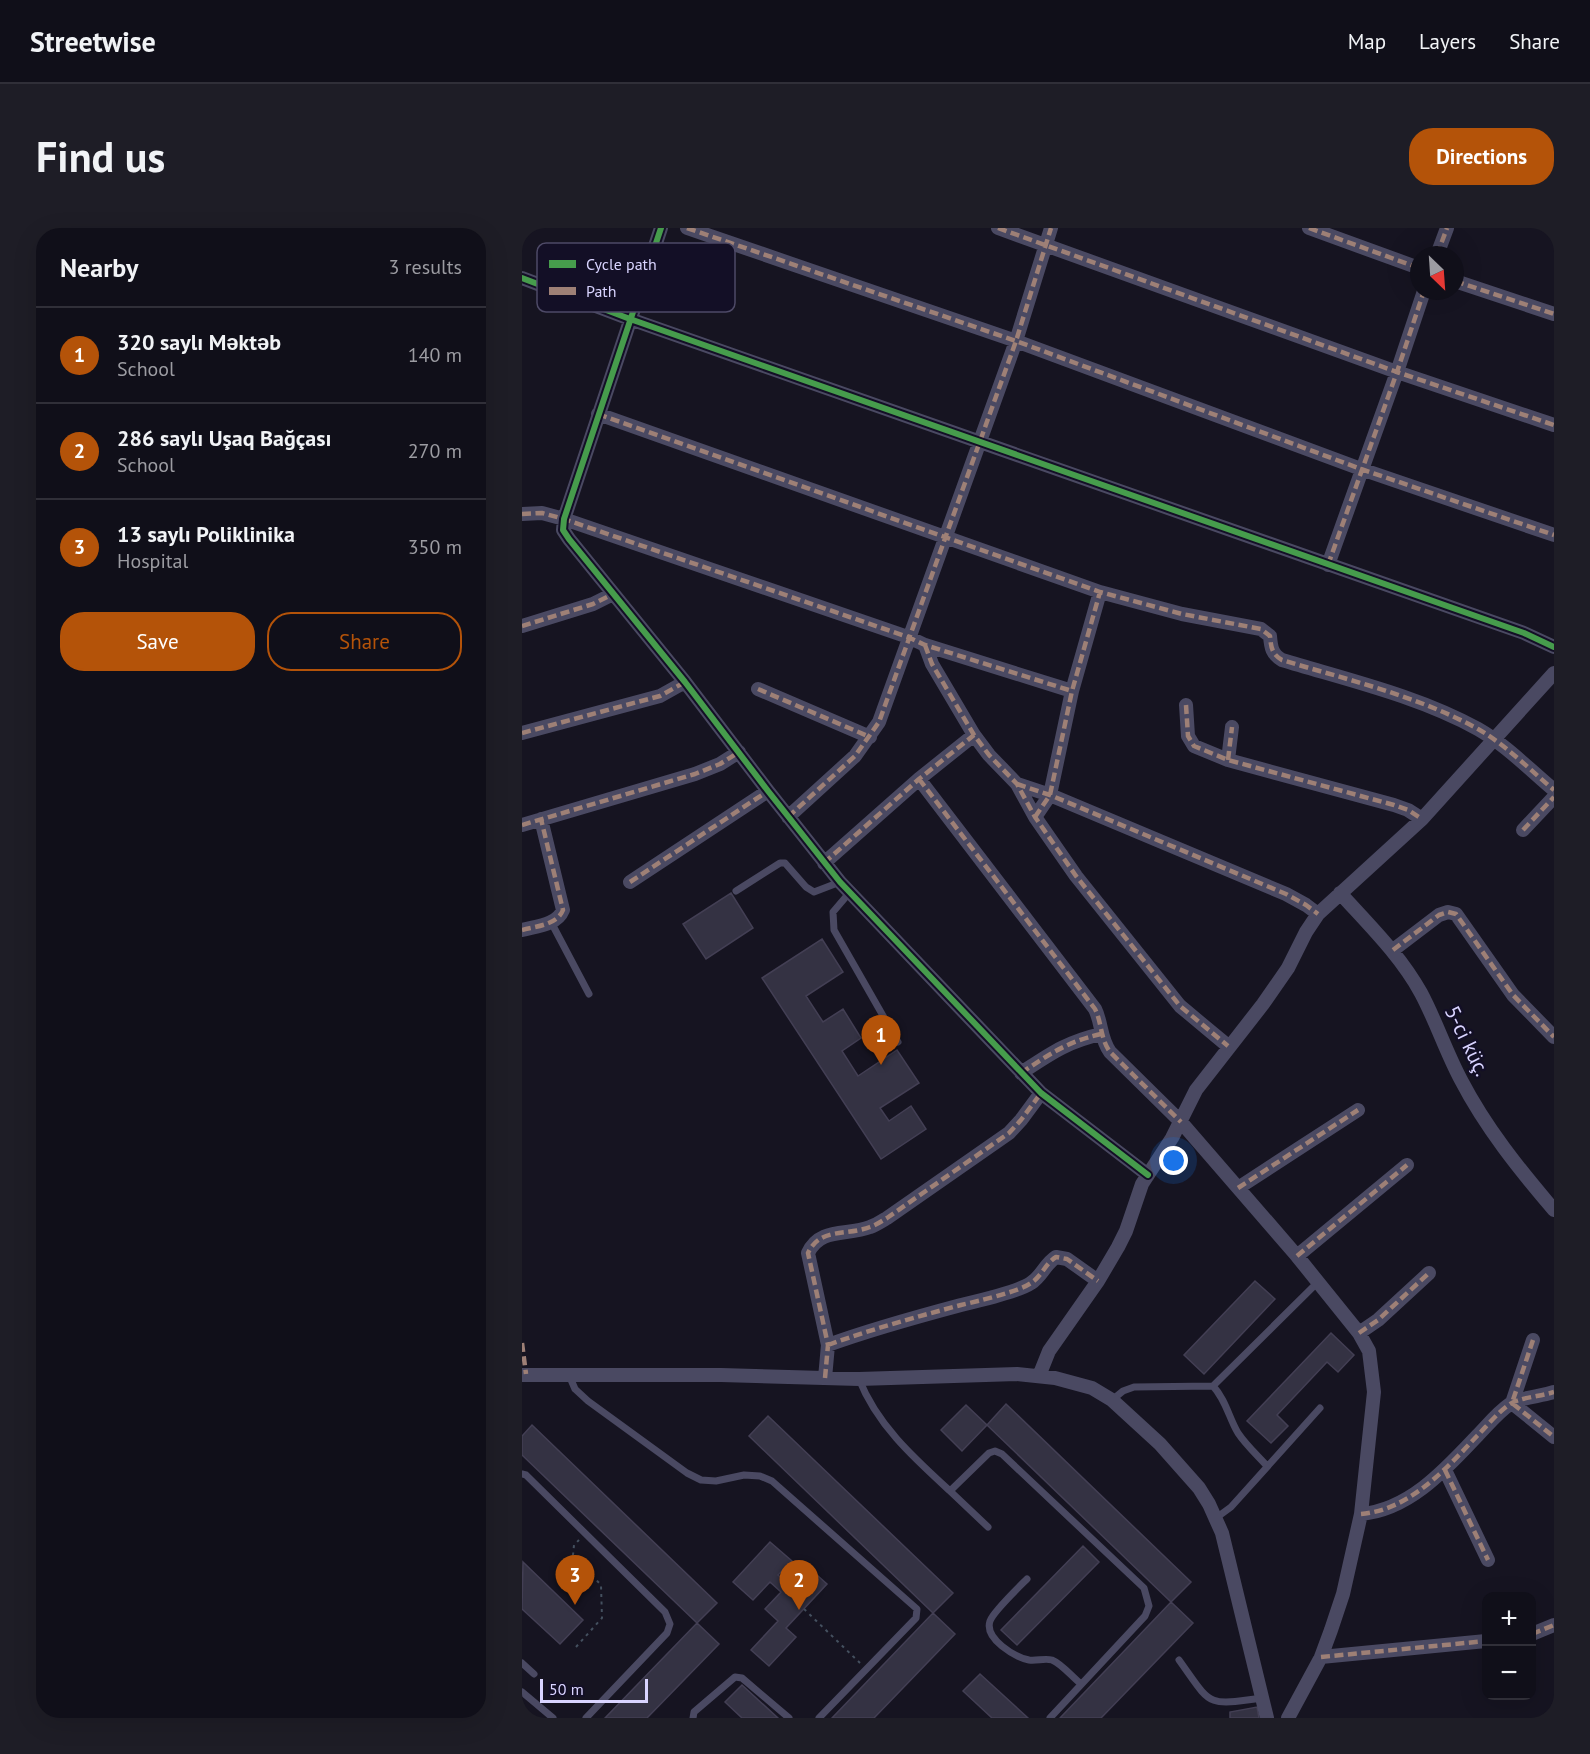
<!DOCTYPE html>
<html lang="en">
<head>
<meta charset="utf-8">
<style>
  body { margin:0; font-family:"PT Sans",sans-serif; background:#1e1d26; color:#f1f3f6 }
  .controls { position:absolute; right:18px; bottom:18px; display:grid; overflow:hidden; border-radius:12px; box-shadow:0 6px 24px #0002 }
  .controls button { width:54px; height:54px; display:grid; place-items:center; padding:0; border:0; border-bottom:2px solid #302f38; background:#100f19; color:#f1f3f6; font:30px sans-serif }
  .compass { position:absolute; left:888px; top:18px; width:54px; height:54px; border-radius:50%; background:#100f19; box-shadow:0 6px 24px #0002; rotate:155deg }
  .scale { position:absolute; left:18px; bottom:15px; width:108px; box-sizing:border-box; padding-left:6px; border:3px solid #d9d4ff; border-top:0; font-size:16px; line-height:21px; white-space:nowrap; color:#d9d4ff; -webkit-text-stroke:4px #130f26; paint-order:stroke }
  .you { position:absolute; left:652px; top:933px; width:21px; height:21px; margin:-15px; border:4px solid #fff; border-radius:50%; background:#1a73e8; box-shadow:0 0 0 9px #1a73e833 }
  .badge { display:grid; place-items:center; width:39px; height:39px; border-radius:50%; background:#b45309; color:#fff; font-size:20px; font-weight:700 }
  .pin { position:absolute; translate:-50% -50px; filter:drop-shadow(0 2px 3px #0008) }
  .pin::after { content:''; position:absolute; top:32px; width:21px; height:18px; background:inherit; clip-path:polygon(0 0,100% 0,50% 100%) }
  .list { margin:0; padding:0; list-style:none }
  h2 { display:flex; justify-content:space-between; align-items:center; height:78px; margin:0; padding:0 24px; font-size:26px }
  h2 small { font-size:20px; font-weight:400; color:#9c9ca2 }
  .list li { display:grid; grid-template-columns:39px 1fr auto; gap:18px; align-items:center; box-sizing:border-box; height:96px; padding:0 24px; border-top:2px solid #302f38 }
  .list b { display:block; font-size:22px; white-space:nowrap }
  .list p { margin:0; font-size:20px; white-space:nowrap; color:#9c9ca2 }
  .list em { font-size:20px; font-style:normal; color:#9c9ca2 }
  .actions { display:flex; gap:12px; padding:18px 24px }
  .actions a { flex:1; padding:14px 0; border:2px solid #b45309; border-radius:24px; text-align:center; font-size:21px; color:#b45309 }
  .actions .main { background:#b45309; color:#fff }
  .map { position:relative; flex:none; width:1032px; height:1490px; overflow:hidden; border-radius:24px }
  header { display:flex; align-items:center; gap:36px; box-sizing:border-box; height:84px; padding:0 30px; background:#100f19; border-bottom:2px solid #302f38 }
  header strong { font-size:28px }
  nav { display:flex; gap:33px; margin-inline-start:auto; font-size:21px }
  .intro { display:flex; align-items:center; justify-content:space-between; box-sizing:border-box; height:144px; padding:0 36px }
  h1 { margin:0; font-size:42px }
  .button { padding:15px 27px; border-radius:24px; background:#b45309; color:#fff; font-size:21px; font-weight:700 }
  main { display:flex; gap:36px; padding:0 36px }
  aside { flex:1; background:#100f19; border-radius:24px; box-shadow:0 6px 24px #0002 }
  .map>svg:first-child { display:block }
  .building { fill:#343243; stroke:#433f54; stroke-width:1.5 }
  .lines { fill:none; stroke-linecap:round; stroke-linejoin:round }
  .path { stroke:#44505f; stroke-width:2; stroke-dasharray:3 4.5; stroke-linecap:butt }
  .service { stroke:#4a4962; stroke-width:7 }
  .minor { stroke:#4a4962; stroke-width:14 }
  .quiet { stroke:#9e8076; stroke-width:4.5; stroke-dasharray:9 4.5; stroke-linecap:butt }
  .cycleway-casing { stroke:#130f26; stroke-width:10 }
  .cycleway { stroke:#469c4c; stroke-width:6 }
  .labels { text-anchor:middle; stroke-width:5; stroke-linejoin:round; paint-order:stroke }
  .street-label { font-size:21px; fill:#d9d4ff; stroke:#130f26 }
  .key { fill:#130f26; stroke:#4e4a67; stroke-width:1.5 }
  .key-label { font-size:16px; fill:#d9d4ff }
</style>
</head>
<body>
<header>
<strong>Streetwise</strong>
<nav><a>Map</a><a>Layers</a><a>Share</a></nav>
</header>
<div class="intro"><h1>Find us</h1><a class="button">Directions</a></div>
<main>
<aside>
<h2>Nearby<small>3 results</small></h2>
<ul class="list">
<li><span class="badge">1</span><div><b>320 saylı Məktəb</b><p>School</p></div><em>140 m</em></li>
<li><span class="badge">2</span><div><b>286 saylı Uşaq Bağçası</b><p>School</p></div><em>270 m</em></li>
<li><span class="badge">3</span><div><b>13 saylı Poliklinika</b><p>Hospital</p></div><em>350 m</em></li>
</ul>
<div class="actions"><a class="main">Save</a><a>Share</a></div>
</aside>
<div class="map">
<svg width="1032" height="1490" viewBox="0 0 1032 1490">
  <rect width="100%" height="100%" fill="#161421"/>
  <!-- building -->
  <path class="building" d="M209,665l22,35 -47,31 -23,-35z
    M300,711l21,33 -37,24 17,26 20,-13 18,29 -19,13 16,25 39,-26 22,33 -39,25 9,13 22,-15 15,23 -45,30 -119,-181z
    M733,1053l20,18 -71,75 -20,-19z
    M809,1105l23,22 -16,17 -11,-10 -50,53 11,11 -17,17 -24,-22z
    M484,1176l185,178 -20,20 -184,-177z
    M444,1177l21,20 -25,26 -21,-21z
    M246,1188l185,177 -20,20 -184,-177z
    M10,1197l185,178 -20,20 -175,-168v-19z
    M248,1314l22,19 -14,14 12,11 18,-19 19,17 -41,44 10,9 -27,29 -18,-16 27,-29 -13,-12 16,-17 -11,-10 -17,18 -20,-18z
    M561,1318l16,16 -82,83 -16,-15z
    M1,1334l60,58 -23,24 -38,-35z
    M649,1374l22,21 -92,95h-41z
    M411,1385l22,21 -81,84h-42z
    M175,1395l22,21 -72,74h-42z
    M458,1446l48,44h-36l-29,-27z
    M220,1457l36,33h-36l-17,-16z
    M735,1479l2,11h-29v-6z"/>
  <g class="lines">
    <!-- path -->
    <path class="path" d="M282,1381l56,54
      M54,1419l26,-29 -1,-33 -28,-30 1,-10 5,-5"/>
    <!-- service -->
    <path class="service" d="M214,663l44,-28h5l21,24 8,5 26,-10
      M328,664l-17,20 1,18 64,112
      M29,694l38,72
      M47,1147l6,14 13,12 99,72 14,7 15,1 28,-6 16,1 12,5 145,128 -1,9 -97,100
      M337,1151c18,46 55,79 91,112l39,-38 6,-2 7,3 142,134 5,18 -4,10 -95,102
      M691,1158l105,-104
      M590,1172l11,-9 11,-4 79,-1c13,14 16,32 25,47 8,12 19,22 29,33
      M0,1246l4,1 139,137 5,12 -3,9 -81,85
      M428,1263l38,36
      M694,1290l15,-11 89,-99
      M505,1351c-8,8 -34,33 -37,42 -6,18 25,36 39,39 8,1 16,-2 23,0 10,4 20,17 29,24
      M657,1432c33,46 26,46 83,38
      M0,1435l12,11
      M0,1464l31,26
      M171,1490l1,-6 41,-35 7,1 47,40"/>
    <!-- minor -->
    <path class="minor" d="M139,0l-97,291 -1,11 6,9 116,143 83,109 72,91 201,211 107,82
      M165,0l329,113 345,128 193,66
      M476,0l399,144 157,53
      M787,0l110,40
      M915,27l10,-27
      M0,50l108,41 894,314 30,14
      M933,53l99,33
      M76,186l502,178 82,22 79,15 9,7c1,12 2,18 12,24 66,20 136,36 196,69 28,16 52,41 76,61
      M0,286l20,-1 22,6 344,118 17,8 147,46
      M806,337l69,-193 27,-81
      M0,398l71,-22 20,-10
      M403,417l7,19 42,71 15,20 28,29 18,33 41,59 104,130 48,40
      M236,461l112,48
      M664,477l2,31 6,10 34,14 166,45 14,5 14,9
      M0,505l138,-37 25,-14
      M706,532l4,-33
      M397,551l176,230c7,14 5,29 15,43l71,70 116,134 62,77 10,18 5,41 -13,122 -18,80 -12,36 -10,27 -33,61
      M495,556l33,11 236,99 20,11 12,9
      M266,589l67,-61 24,-34 137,-381 35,-113
      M513,589l15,-22 22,-104 28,-99
      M0,597l173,-51 25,-10 19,-12
      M1001,602l31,-33
      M302,635l95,-84 55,-44
      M108,654l138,-91
      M818,665c29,32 60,62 81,100 15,28 25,59 40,87 25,48 58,89 93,130
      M0,702c15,-4 35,-5 41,-20l-22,-91
      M871,722l46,-35 9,-3 8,2 57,81 41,42
      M499,845c29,-19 45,-31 80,-39
      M716,960l120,-78
      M775,1028l110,-91
      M837,1105l19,-13 51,-47
      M1011,1112l-21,63 42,34
      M306,1117c44,-16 88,-28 133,-40 17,-4 57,-13 70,-22 11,-7 14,-19 25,-26l11,2 31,22
      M0,1147h199l138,4 158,-5 38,4 37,10 20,12 48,44 39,44 10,16 13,29 45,185
      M517,1148l10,-25 49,-70 20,-34 8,-16 16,-47 30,-46 24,-48 67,-86 25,-36 18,-36 12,-18 104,-95 132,-146
      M303,1150l3,-33 -20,-92c12,-26 39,-17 62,-26 6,-2 12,-6 17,-9l122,-85 12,-13 20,-27
      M923,1242l43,90
      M839,1286c48,-4 84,-44 116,-78 10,-10 20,-23 33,-32 8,-6 32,-8 44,-12
      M1010,1406l22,-9
      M799,1429l165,-16"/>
    <!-- quiet -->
    <path class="quiet" d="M165,0l329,113 345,128 193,66
      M476,0l399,144 157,53
      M787,0l110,40
      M915,27l10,-27
      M933,53l99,33
      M76,186l502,178 82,22 79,15 9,7c1,12 2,18 12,24 66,20 136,36 196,69 28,16 52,41 76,61
      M0,286l20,-1 22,6 344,118 17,8 147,46
      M806,337l69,-193 27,-81
      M0,398l71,-22 20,-10
      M403,417l7,19 42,71 15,20 28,29 18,33 41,59 104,130 48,40
      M236,461l112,48
      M664,477l2,31 6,10 34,14 166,45 14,5 14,9
      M0,505l138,-37 25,-14
      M706,532l4,-33
      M397,551l176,230c7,14 5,29 15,43l71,70
      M495,556l33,11 236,99 20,11 12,9
      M266,589l67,-61 24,-34 137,-381 35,-113
      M513,589l15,-22 22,-104 28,-99
      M0,597l173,-51 25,-10 19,-12
      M1001,602l31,-33
      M302,635l95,-84 55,-44
      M108,654l138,-91
      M0,702c15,-4 35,-5 41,-20l-22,-91
      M871,722l46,-35 9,-3 8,2 57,81 41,42
      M499,845c29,-19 45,-31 80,-39
      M716,960l120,-78
      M775,1028l110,-91
      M837,1105l19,-13 51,-47
      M1011,1112l-21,63 42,34
      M0,1115l4,31
      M306,1117c44,-16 88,-28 133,-40 17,-4 57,-13 70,-22 11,-7 14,-19 25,-26l11,2 31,22
      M303,1150l3,-33 -20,-92c12,-26 39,-17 62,-26 6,-2 12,-6 17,-9l122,-85 12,-13 20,-27
      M923,1242l43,90
      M839,1286c48,-4 84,-44 116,-78 10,-10 20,-23 33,-32 8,-6 32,-8 44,-12
      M1010,1406l22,-9
      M799,1429l165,-16"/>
    <defs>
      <path id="cycleway" d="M139,0l-97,291 -1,11 6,9 116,143 83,109 72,91 201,211 107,82
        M0,50l108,41 894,314 30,14"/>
    </defs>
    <!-- cycleway casing -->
    <use href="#cycleway" class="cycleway-casing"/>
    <!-- cycleway -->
    <use href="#cycleway" class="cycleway"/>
  </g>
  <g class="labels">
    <!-- street labels -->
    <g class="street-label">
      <text transform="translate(945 813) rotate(64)" y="7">5-ci küç.</text>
    </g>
  </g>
  <!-- legend -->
  <rect x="15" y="15" width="198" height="69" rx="9" class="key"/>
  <rect x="27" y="32" width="27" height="8" fill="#469c4c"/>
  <rect x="27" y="59" width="27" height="8" fill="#9e8076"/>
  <g class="key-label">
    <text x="64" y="42">Cycle path</text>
    <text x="64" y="69">Path</text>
  </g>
</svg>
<div class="controls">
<button>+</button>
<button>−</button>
</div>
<svg class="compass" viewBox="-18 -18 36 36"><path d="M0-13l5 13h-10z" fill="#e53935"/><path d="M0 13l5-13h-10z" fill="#9c9ca2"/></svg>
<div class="scale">50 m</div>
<div class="you"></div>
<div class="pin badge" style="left:359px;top:837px">1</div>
<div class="pin badge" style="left:277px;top:1382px">2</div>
<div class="pin badge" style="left:53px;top:1377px">3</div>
</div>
</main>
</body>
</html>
